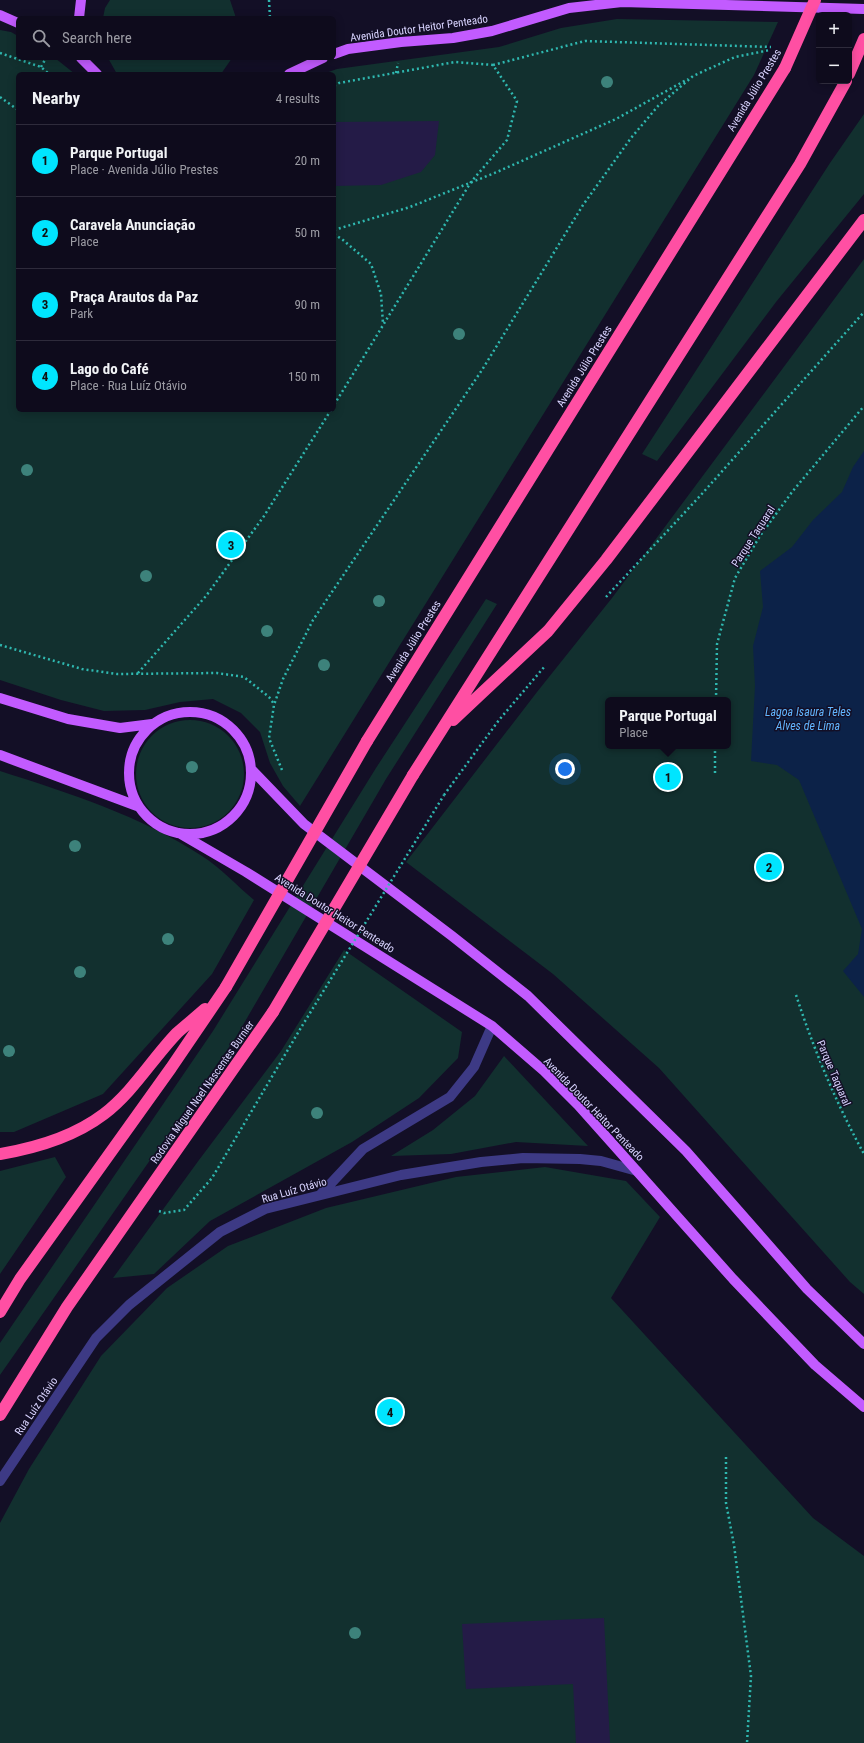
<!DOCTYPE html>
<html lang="en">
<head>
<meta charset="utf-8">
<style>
  body { margin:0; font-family:"Roboto Condensed",sans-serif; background:#171425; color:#f1f3f6 }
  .controls { position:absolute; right:12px; top:12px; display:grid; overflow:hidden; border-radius:6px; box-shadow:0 2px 10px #0003 }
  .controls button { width:36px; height:36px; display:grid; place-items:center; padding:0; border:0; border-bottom:1px solid #2e2b3b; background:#0e0b1c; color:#f1f3f6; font:20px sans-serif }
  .you { position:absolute; left:565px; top:769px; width:14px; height:14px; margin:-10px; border:3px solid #fff; border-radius:50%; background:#1a73e8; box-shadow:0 0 0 6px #1a73e833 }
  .badge { display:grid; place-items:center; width:26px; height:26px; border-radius:50%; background:#00e5ff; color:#111; font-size:13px; font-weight:700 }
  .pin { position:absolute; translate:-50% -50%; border:2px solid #fff; box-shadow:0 1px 4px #0006 }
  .popup { position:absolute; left:605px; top:697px; width:126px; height:52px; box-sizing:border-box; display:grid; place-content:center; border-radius:6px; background:#0e0b1c; filter:drop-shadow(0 1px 3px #0005); font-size:13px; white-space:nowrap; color:#9b9ba3 }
  .popup b { font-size:15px; color:#f1f3f6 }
  .popup::after { content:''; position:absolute; left:50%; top:100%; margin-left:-8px; border:8px solid transparent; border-top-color:#0e0b1c }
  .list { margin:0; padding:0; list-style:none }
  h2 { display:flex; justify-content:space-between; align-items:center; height:52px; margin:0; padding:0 16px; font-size:17px }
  h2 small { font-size:13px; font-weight:400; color:#9b9ba3 }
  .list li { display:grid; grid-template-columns:26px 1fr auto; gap:12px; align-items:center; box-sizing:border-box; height:72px; padding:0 16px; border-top:1px solid #2e2b3b }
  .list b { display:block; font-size:15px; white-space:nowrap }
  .list p { margin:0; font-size:13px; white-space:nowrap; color:#9b9ba3 }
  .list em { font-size:13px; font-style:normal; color:#9b9ba3 }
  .icon { flex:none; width:22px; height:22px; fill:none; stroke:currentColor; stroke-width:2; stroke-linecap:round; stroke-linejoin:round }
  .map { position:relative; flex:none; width:864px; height:1743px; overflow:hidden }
  .search { position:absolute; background:#0e0b1c; box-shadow:0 2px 10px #0003; left:16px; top:16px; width:320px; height:44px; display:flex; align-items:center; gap:10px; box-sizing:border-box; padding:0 14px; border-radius:6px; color:#9b9ba3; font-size:15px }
  .panel { position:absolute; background:#0e0b1c; box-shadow:0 2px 10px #0003; left:16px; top:72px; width:320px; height:340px; border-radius:6px }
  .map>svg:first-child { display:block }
  .green { fill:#12302f; fill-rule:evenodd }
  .water { fill:#0c2248 }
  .building { fill:#241b47 }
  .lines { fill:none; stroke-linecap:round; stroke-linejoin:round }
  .path { stroke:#2fb8b0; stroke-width:2.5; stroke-dasharray:2 3; stroke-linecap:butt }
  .minor { stroke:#3d3a85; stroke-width:10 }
  .major { stroke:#c25bff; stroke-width:10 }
  .highway { stroke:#ff4fa3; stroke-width:12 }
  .path-bridge { stroke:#2fb8b0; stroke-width:2.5; stroke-dasharray:2 3; stroke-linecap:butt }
  .highway-bridge { stroke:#ff4fa3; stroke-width:12 }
  .tree { fill:#3d827b }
  .labels { text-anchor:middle; stroke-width:3; stroke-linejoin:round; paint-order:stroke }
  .street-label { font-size:11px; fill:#d9d4ff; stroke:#130f26 }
  .water-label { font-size:12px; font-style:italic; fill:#62b6ff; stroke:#130f26 }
</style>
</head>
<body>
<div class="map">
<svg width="864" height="1743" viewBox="0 0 864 1743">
  <rect width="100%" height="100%" fill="#130f26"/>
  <!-- green -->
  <path class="green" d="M110,0h120l6,18h-133l2,-10z
    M617,19l161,3 -24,53 -454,731 -17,-20 -13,-23 -10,-31 -19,-19 -28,-14 -33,3 -35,8 -41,1 -43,-11 -61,-20v-650l11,2 7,4v22h37l20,16h-57v336h316v-336h-11l14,-5 162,-22 62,-19z
    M108,58h124l-11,16h-104z
    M864,114v80l-88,108 -119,159 -15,-7 188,-291z
    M864,259v1035l-14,-12 -191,-214 -106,-94 -147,-112 131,-170 75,-94zM608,700h120v46h-120z
    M486,599l11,5 -111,175 -150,258 -236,338v-32l213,-312 163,-263z
    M136 774a54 54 0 1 1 108 0a54 54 0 1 1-108 0Z
    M0,771c69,22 141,45 202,85 19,12 35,30 52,44l-42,74 -109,120 -89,38h-14z
    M344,950l118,82 -4,26 -39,40 -67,44 -142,79 -56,53 -41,4 86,-118 82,-109z
    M504,1056l84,90 -72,-4 -65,12 -60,2 42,-26 42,-34z
    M55,1157l11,20 -66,97v-103z
    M545,1167l81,14 34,36 -49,81 202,220 51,38v187h-864v-220l29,-54 72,-113 66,-68 61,-42 98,-38 130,-31z"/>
  <!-- water -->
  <path class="water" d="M864,451v546l-21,-26 15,-17 4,-25 -63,-149 -22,-15 -26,-4 4,-75 -2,-40 10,-39 -3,-36 32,-24 21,-27 29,-28 11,-25z"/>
  <!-- building -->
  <path class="building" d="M439,121l-4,34 -14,17 -40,13 -47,1v-64z
    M604,1618l6,125h-34l-3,-59 -107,5 -4,-65z"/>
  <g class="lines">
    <!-- path -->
    <path class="path" d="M269,0l1,18
      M0,53l41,14 8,7
      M493,65l92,-24 186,6
      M41,67l5,-9
      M396,73l2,-10
      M334,86l5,-3 116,-21 38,3 24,36 -10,39 -36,42 -137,223
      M0,97l18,13
      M334,230l76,-23 87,-35 119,-53 72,-40
      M334,234l9,6 28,24 10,30 2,30
      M606,597l94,-101 164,-184
      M0,645l82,24 35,5 100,-1 27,4 25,20 5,7
      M138,673l68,-77 58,-80 67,-106
      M716,700l1,-56 18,-66 25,-42 32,-44 72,-86
      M715,746v29
      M282,770l-13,-32 5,-33 9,-26 30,-59 169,-250 101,-165 48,-67 27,-32 35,-30 42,-19 35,-7
      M444,795l55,-75 46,-54
      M796,995c18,55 40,108 68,159
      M159,1211l5,2 20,-3 28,-32 90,-152
      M726,1457v46l8,42 17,131 -4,67"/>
    <!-- minor -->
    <path class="minor" d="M321,1194l42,-45 87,-52 24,-30 18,-41
      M0,1481l96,-143 33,-33 91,-73 45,-23 136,-34 80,-13 42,-4 57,1 21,2 36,10"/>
    <!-- major -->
    <path class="major" d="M0,15l18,8
      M79,18l2,-18
      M334,54l14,-5 53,-7 52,-4 39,-7 77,-23 53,-6 242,7
      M81,58l16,16
      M289,74l34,-16
      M0,698l68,21 52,9 32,-4
      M129 773a61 61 0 1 1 122 0a61 61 0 1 1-122 0Z
      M0,755l137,51
      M251,769l53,55 148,112 76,60 158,155 121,138 57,55
      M179,833l67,39 246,154 52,45 34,34 155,174 82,86 49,42"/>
    <!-- highway -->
    <path class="highway" d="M849,74l15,-35
      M453,720l95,-89 58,-71 258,-340
      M367,741l418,-673
      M413,775l387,-611 46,-83
      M0,1154c36,-6 75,-18 104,-40 29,-22 48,-55 73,-81 9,-8 19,-16 28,-24
      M0,1312l20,-33 151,-211 55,-81
      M0,1415l67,-108 206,-295"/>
    <!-- path-bridge -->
    <path class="path-bridge" d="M302,1026l142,-231"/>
    <!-- highway-bridge -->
    <path class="highway-bridge" d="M785,68l30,-68
      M226,987l141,-246
      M273,1012l140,-237"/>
  </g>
  <!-- trees -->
  <g class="tree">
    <circle cx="607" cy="82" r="6"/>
    <circle cx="459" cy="334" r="6"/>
    <circle cx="27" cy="470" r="6"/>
    <circle cx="146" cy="576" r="6"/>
    <circle cx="379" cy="601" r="6"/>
    <circle cx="267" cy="631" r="6"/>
    <circle cx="324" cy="665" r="6"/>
    <circle cx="192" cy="767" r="6"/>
    <circle cx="75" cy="846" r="6"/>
    <circle cx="168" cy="939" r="6"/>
    <circle cx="80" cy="972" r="6"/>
    <circle cx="9" cy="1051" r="6"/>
    <circle cx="317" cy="1113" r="6"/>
    <circle cx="355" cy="1633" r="6"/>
  </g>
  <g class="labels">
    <!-- street labels -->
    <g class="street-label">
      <text transform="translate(419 28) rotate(-8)" y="4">Avenida Doutor Heitor Penteado</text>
      <text transform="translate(754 90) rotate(-59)" y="4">Avenida Júlio Prestes</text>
      <text transform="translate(584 366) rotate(-58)" y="4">Avenida Júlio Prestes</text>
      <text transform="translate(753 536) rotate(-57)" y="4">Parque Taquaral</text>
      <text transform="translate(413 641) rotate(-58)" y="4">Avenida Júlio Prestes</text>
      <text transform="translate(335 913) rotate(32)" y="4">Avenida Doutor Heitor Penteado</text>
      <text transform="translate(834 1073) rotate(67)" y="4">Parque Taquaral</text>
      <text transform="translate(202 1092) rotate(-55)" y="4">Rodovia Miguel Noel Nascentes Burnier</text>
      <text transform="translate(594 1109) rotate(46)" y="4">Avenida Doutor Heitor Penteado</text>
      <text transform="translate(294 1190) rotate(-16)" y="4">Rua Luíz Otávio</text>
      <text transform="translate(36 1406) rotate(-56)" y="4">Rua Luíz Otávio</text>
    </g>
    <!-- water labels -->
    <g class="water-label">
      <text x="808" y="716">Lagoa Isaura Teles<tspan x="808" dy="14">Alves de Lima</tspan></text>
    </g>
  </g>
</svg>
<div class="controls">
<button>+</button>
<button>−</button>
</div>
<div class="you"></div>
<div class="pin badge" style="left:668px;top:777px">1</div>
<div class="popup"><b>Parque Portugal</b>Place</div>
<div class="pin badge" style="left:769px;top:867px">2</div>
<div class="pin badge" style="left:231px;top:545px">3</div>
<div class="pin badge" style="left:390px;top:1412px">4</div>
<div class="search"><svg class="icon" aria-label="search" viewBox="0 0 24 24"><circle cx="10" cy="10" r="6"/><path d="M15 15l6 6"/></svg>Search here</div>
<section class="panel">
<h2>Nearby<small>4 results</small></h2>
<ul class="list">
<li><span class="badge">1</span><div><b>Parque Portugal</b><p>Place · Avenida Júlio Prestes</p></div><em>20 m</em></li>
<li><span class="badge">2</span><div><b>Caravela Anunciação</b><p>Place</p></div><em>50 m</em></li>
<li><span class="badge">3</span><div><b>Praça Arautos da Paz</b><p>Park</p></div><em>90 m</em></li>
<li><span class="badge">4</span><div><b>Lago do Café</b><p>Place · Rua Luíz Otávio</p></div><em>150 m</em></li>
</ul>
</section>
</div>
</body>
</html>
